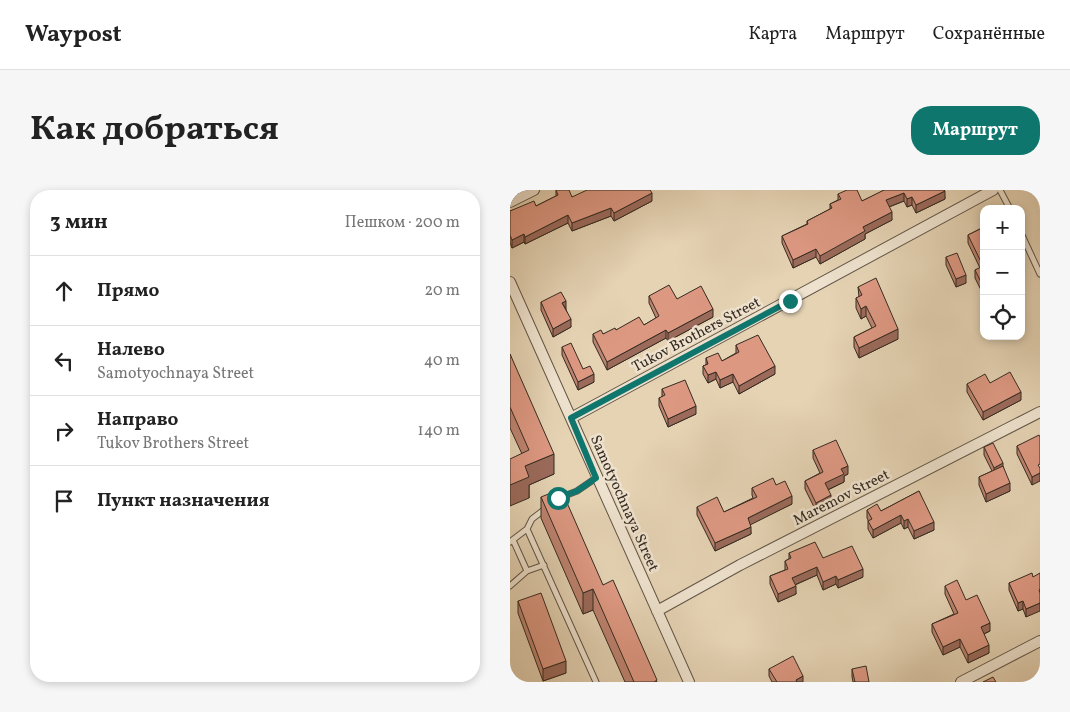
<!DOCTYPE html>
<html lang="ru">
<head>
<meta charset="utf-8">
<style>
  body { margin:0; font-family:Vollkorn,serif; background:#f6f6f6; color:#222 }
  .controls { position:absolute; right:15px; top:15px; display:grid; overflow:hidden; border-radius:10px; box-shadow:0 2px 8px #0003 }
  .controls button { width:45px; height:45px; display:grid; place-items:center; padding:0; border:0; border-bottom:1px solid #e0e0e0; background:#fff; color:#222; font:25px sans-serif }
  .stop { position:absolute; width:15px; height:15px; margin:-11px; border:4px solid #0f766e; border-radius:50%; background:#fff }
  .stop.end { background:#0f766e; border-color:#fff; box-shadow:0 1px 5px #0008 }
  .list { margin:0; padding:0; list-style:none }
  h2 { display:flex; justify-content:space-between; align-items:center; height:65px; margin:0; padding:0 20px; font-size:21px }
  h2 small { font-size:16px; font-weight:400; color:#767676 }
  .list li { display:grid; grid-template-columns:32px 1fr auto; gap:15px; align-items:center; box-sizing:border-box; height:70px; padding:0 20px; border-top:1px solid #e0e0e0 }
  .list b { display:block; font-size:19px; white-space:nowrap }
  .list p { margin:0; font-size:16px; white-space:nowrap; color:#767676 }
  .list em { font-size:16px; font-style:normal; color:#767676 }
  .icon { flex:none; width:28px; height:28px; fill:none; stroke:currentColor; stroke-width:2; stroke-linecap:round; stroke-linejoin:round }
  .map { position:relative; flex:none; width:530px; height:492px; overflow:hidden; border-radius:20px }
  header { display:flex; align-items:center; gap:30px; box-sizing:border-box; height:70px; padding:0 25px; background:#fff; border-bottom:1px solid #e0e0e0 }
  header strong { font-size:24px }
  nav { display:flex; gap:28px; margin-inline-start:auto; font-size:18px }
  .intro { display:flex; align-items:center; justify-content:space-between; box-sizing:border-box; height:120px; padding:0 30px }
  h1 { margin:0; font-size:35px }
  .button { padding:12px 22px; border-radius:20px; background:#0f766e; color:#fff; font-size:18px; font-weight:700 }
  main { display:flex; gap:30px; padding:0 30px }
  aside { flex:1; background:#fff; border-radius:20px; box-shadow:0 2px 8px #0003 }
  .map>svg:first-child { display:block }
  .lines { fill:none; stroke-linecap:round; stroke-linejoin:round }
  .service-casing { stroke:#615546; stroke-width:7 }
  .minor-casing { stroke:#615546; stroke-width:12 }
  .service { stroke:#eee2ce; stroke-width:5 }
  .minor { stroke:#eee2ce; stroke-width:10 }
  .wall { fill:#be8370; stroke:#352b21 }
  .shaded-wall { fill:#9b6a5b; stroke:#352b21 }
  .building { fill:#dd9882; stroke:#352b21 }
  .route { stroke:#0f766e; stroke-width:6 }
  .labels { text-anchor:middle; stroke-width:5; stroke-linejoin:round; paint-order:stroke }
  .street-label { font-size:15px; fill:#352b21; stroke:#eee2ce }
</style>
</head>
<body>
<header>
<strong>Waypost</strong>
<nav><a>Карта</a><a>Маршрут</a><a>Сохранённые</a></nav>
</header>
<div class="intro"><h1>Как добраться</h1><a class="button">Маршрут</a></div>
<main>
<aside>
<h2>3 мин<small>Пешком · 200 m</small></h2>
<ul class="list">
<li><svg class="icon" aria-label="ahead" viewBox="0 0 24 24"><path d="M12 20V5M6 11l6-6 6 6"/></svg><div><b>Прямо</b></div><em>20 m</em></li>
<li><svg class="icon" aria-label="left" viewBox="0 0 24 24"><path d="M17 20v-9H6M10 6l-5 5 5 5"/></svg><div><b>Налево</b><p>Samotyochnaya Street</p></div><em>40 m</em></li>
<li><svg class="icon" aria-label="right" viewBox="0 0 24 24"><path d="M7 20v-9h11M14 6l5 5-5 5"/></svg><div><b>Направо</b><p>Tukov Brothers Street</p></div><em>140 m</em></li>
<li><svg class="icon" aria-label="arrive" viewBox="0 0 24 24"><path d="M6 21V4h12l-3 4 3 4H6"/></svg><div><b>Пункт назначения</b></div></li>
</ul>
</aside>
<div class="map">
<svg width="530" height="492" viewBox="0 0 530 492">
  <rect width="100%" height="100%" fill="#e5d3b4"/>
  <filter id="stains"><feTurbulence type="fractalNoise" baseFrequency=".004" numOctaves="4"/><feColorMatrix values="0 0 0 0 .2 0 0 0 0 .09 0 0 0 0 .02 0 0 0 .5 -.17"/></filter>
  <radialGradient id="worn" r=".72"><stop offset=".6" stop-color="#630" stop-opacity="0"/><stop offset="1" stop-color="#630" stop-opacity=".3"/></radialGradient>
  <g class="lines">
    <defs>
      <path id="service" d="M490,0l10,19
        M511,43l19,41
        M49,308l18,-7 19,-13
        M17,339l5,-10 13,-10
        M0,352l17,-13 69,153
        M17,381l17,-6
        M0,396l17,-15 -14,-31"/>
      <path id="minor" d="M0,12l24,-12
        M0,92l179,400
        M61,228l422,-228
        M147,421l83,-46 300,-153
        M451,492l79,-41"/>
    </defs>
    <!-- service casing -->
    <use href="#service" class="service-casing"/>
    <!-- minor casing -->
    <use href="#minor" class="minor-casing"/>
    <!-- service -->
    <use href="#service" class="service"/>
    <!-- minor -->
    <use href="#minor" class="minor"/>
  </g>
  <!-- wall -->
  <path class="wall" d="M46,0l16,7 80,4 -38,20 -3,-5 -39,15 -4,-8 -43,21 -1,-2 -12,6 -2,-5v-32l26,-5 20,-10z
    M372,0h62l1,9 -29,14 -4,-8 -5,2 -3,-6 -15,6 3,13 -27,14v5l-45,25 -4,-7 -23,11 -11,-25v-7l25,-12v-3l23,-12v-5l8,-4v-6l24,7 21,-10z
    M474,37v69l-9,-18v-8l5,-2 -12,-25v-8z
    M436,67l20,26 -10,4 -10,-22z
    M348,97l40,52 -39,19 -5,-11v-10l18,-9 -6,-12 -5,3 -5,-11v-10l3,-1z
    M139,106l28,3 36,18 -45,24 -2,-3 -59,32 -14,-28v-8h10l13,-4 28,-5 12,-7 -7,-15z
    M31,112l25,7 5,18 -18,10 -12,-27z
    M226,155l39,29 -36,20 -6,-12 -13,6 -4,-9 -8,4 -5,-9v-8l3,-1v-7l16,3 14,-8z
    M52,157l21,22 11,13 -16,8 -16,-35z
    M0,164l44,120 -25,11v13l-7,-44 -12,-26z
    M480,193l31,17 -38,20 -16,-28v-8z
    M152,199l34,25 -28,13 -9,-21v-8l3,-1z
    M530,247l-8,48 -15,-31v-8z
    M474,257l19,20 7,24 -24,11 -7,-17v-8l13,-6 -8,-16z
    M303,260l35,24 -4,2v6l-16,8 3,13 -15,8 -11,-22v-8l15,-8 -7,-15z
    M266,295l16,19 -42,20 1,10 -36,17 -18,-36v-8l27,5 29,-14 -1,-3v-7z
    M409,301l15,39 -20,9 -6,-12 -4,2 -3,-6 -28,15 -5,-9v-9l-1,-2v-8l14,1z
    M31,307l62,88 54,97h-32l-32,-72 -10,4 -42,-96z
    M279,363l34,5 40,19 -25,11 -2,-4 -13,6 -6,-15 -22,10 1,9 -18,8 -8,-18v-8l15,-6v-9l4,-2z
    M523,387l-7,40 -3,-8 -5,2 -9,-21v-7z
    M435,396l21,14 24,31 -6,3 5,19 -21,10 -8,-16 -17,8 -11,-23v-8l22,-10 -9,-20z
    M8,411l48,72 -23,8 -25,-68z
    M259,479l34,13h-31l-3,-6z
    M342,479l17,13h-16l-1,-5z"/>
  <!-- shaded-wall -->
  <path class="shaded-wall" d="M435,1v8l-29,14v-8z
    M142,3v8l-38,20v-8z
    M394,3v8l-18,7v-8z
    M402,7v8l-5,2v-8z
    M101,18v8l-39,15v-8z
    M382,22v8l-27,14v5l-45,25v-8l43,-29z
    M58,25v8l-43,21v-7z
    M14,44v8l-12,6v-8z
    M306,59v8l-23,11v-8z
    M456,85v8l-10,4v-8z
    M511,99h2v8h-2z
    M56,111v8l-4,-6z
    M356,116v10l-5,3v-10z
    M203,119v8l-45,24v-8z
    M61,129v8l-18,10v-8z
    M388,139v10l-39,19v-10z
    M156,140v8l-59,32v-8z
    M265,176v8l-36,20v-8z
    M206,182v7l-8,4v-8z
    M84,184v8l-16,8v-8z
    M223,184v8l-13,6v-8z
    M511,202v8l-38,20v-8z
    M186,216v8l-28,13v-8z
    M44,264v20l-25,11v13l-19,8v-21l15,-19z
    M493,273v8l-9,5v-8z
    M338,276v8l-4,2v6l-19,9v-8l16,-14z
    M530,283v8l-8,4v-8z
    M500,293v8l-24,11v-8z
    M321,305v8l-15,8v-8z
    M282,306v8l-44,22v-8z
    M391,325v8l-28,15v-8z
    M398,329v8l-4,2v-8z
    M424,332v8l-20,9v-8z
    M241,337v7l-36,17v-8z
    M307,377v8l-25,11v-8z
    M353,379v8l-25,11v-8z
    M326,386v8l-13,6v-8z
    M286,396v8l-18,8v-8z
    M83,399v21l-10,4v-21z
    M513,411v8l-5,2v-8z
    M530,413v8l-14,6v-8z
    M480,433v8l-9,4v-8z
    M450,449v8l-17,8v-8z
    M479,455v8l-21,10v-8z
    M56,471v12l-23,8v-12z
    M293,486v6h-7v-2z"/>
  <!-- building -->
  <path class="building" d="M46,0h13l3,7 15,-7h63l2,3 -38,20 -3,-5 -39,15 -4,-8 -43,22 -1,-3 -12,6 -2,-5v-24l24,-10 2,5 22,-11z
    M337,0h10l5,11 22,-11h60l1,1 -29,14 -4,-8 -5,2 -3,-6 -18,7 6,12 -29,15 2,4 -45,25 -4,-7 -23,11 -11,-24 26,-12 -1,-3 25,-13 -2,-4 11,-5 -3,-5z
    M474,37v61l-9,-18 8,-4 -15,-31z
    M447,63l9,22 -10,4 -10,-22z
    M366,88l22,51 -39,19 -5,-11 22,-11 -10,-20 -5,3 -5,-11 6,-3 -4,-8z
    M159,95l8,14 24,-13 12,23 -45,24 -2,-3 -59,32 -14,-28 8,-4 2,4 12,-6 1,2 23,-13 5,8 15,-9 -10,-20z
    M51,102l5,9 -4,2 9,16 -18,10 -12,-27z
    M248,145l17,31 -36,20 -6,-12 -13,6 -4,-8 -8,3 -5,-9 5,-2 -2,-6 12,-5 4,8 17,-9 -3,-7z
    M61,153l12,26 7,-3 4,8 -16,8 -16,-35z
    M0,164l44,100 -29,12 4,11 -19,8v-26l19,-9 -19,-43z
    M500,182l11,20 -38,20 -16,-28 18,-10 5,9z
    M175,190l11,26 -28,13 -9,-21 6,-3 -3,-6z
    M529,245l1,2v27l-2,1 2,3v5l-8,4 -15,-31z
    M326,250l12,26 -7,3 3,5 -19,9 6,12 -15,8 -11,-22 18,-9 -10,-22z
    M483,253l10,20 -9,5 -10,-21z
    M493,276l7,17 -24,11 -7,-17z
    M263,288l3,7 9,-4 7,15 -44,22 3,9 -36,16 -18,-36 20,-10 7,15 33,-15 -5,-9z
    M51,299l42,96 10,-5 44,100 -3,2h-20l-41,-93 -10,4 -42,-96z
    M409,301l15,31 -20,9 -6,-12 -4,2 -3,-6 -28,15 -5,-9 4,-2 -5,-9 10,-6 4,7z
    M305,352l8,16 29,-12 11,23 -25,11 -2,-4 -13,6 -6,-15 -25,11 4,8 -18,8 -8,-18 18,-7 -3,-8 6,-3 -2,-5z
    M522,383l1,4 7,-4v16l-1,1 1,3v10l-14,6 -3,-8 -5,2 -9,-20z
    M447,390l9,20 11,-5 13,28 -9,4 8,18 -21,10 -8,-16 -17,8 -11,-23 26,-11 -13,-27z
    M31,403l25,68 -23,8 -25,-68z
    M283,466l10,20 -7,4 1,2h-20l-8,-13z
    M356,476l3,16h-14l-3,-13z
    M0,484l3,8h-3z
    M483,487l3,5h-13z"/>
  <g class="lines">
    <!-- route -->
    <path class="route" d="M48,308l19,-7 19,-13 -25,-60 219,-117"/>
  </g>
  <g class="labels">
    <!-- street labels -->
    <g class="street-label">
      <text transform="translate(186 144) rotate(-28)" y="5">Tukov Brothers Street</text>
      <text transform="translate(331 307) rotate(-27)" y="5">Maremov Street</text>
      <text transform="translate(115 313) rotate(66)" y="5">Samotyochnaya Street</text>
    </g>
  </g>
  <rect width="100%" height="100%" filter="url(#stains)"/>
  <rect width="100%" height="100%" fill="url(#worn)"/>
</svg>
<div class="controls">
<button>+</button>
<button>−</button>
<button><svg class="icon" aria-label="locate" viewBox="0 0 24 24"><circle cx="12" cy="12" r="6"/><path d="M12 2v4M12 18v4M2 12h4M18 12h4"/></svg></button>
</div>
<div class="stop" style="left:48px;top:308px"></div>
<div class="stop end" style="left:280px;top:111px"></div>
</div>
</main>
</body>
</html>
